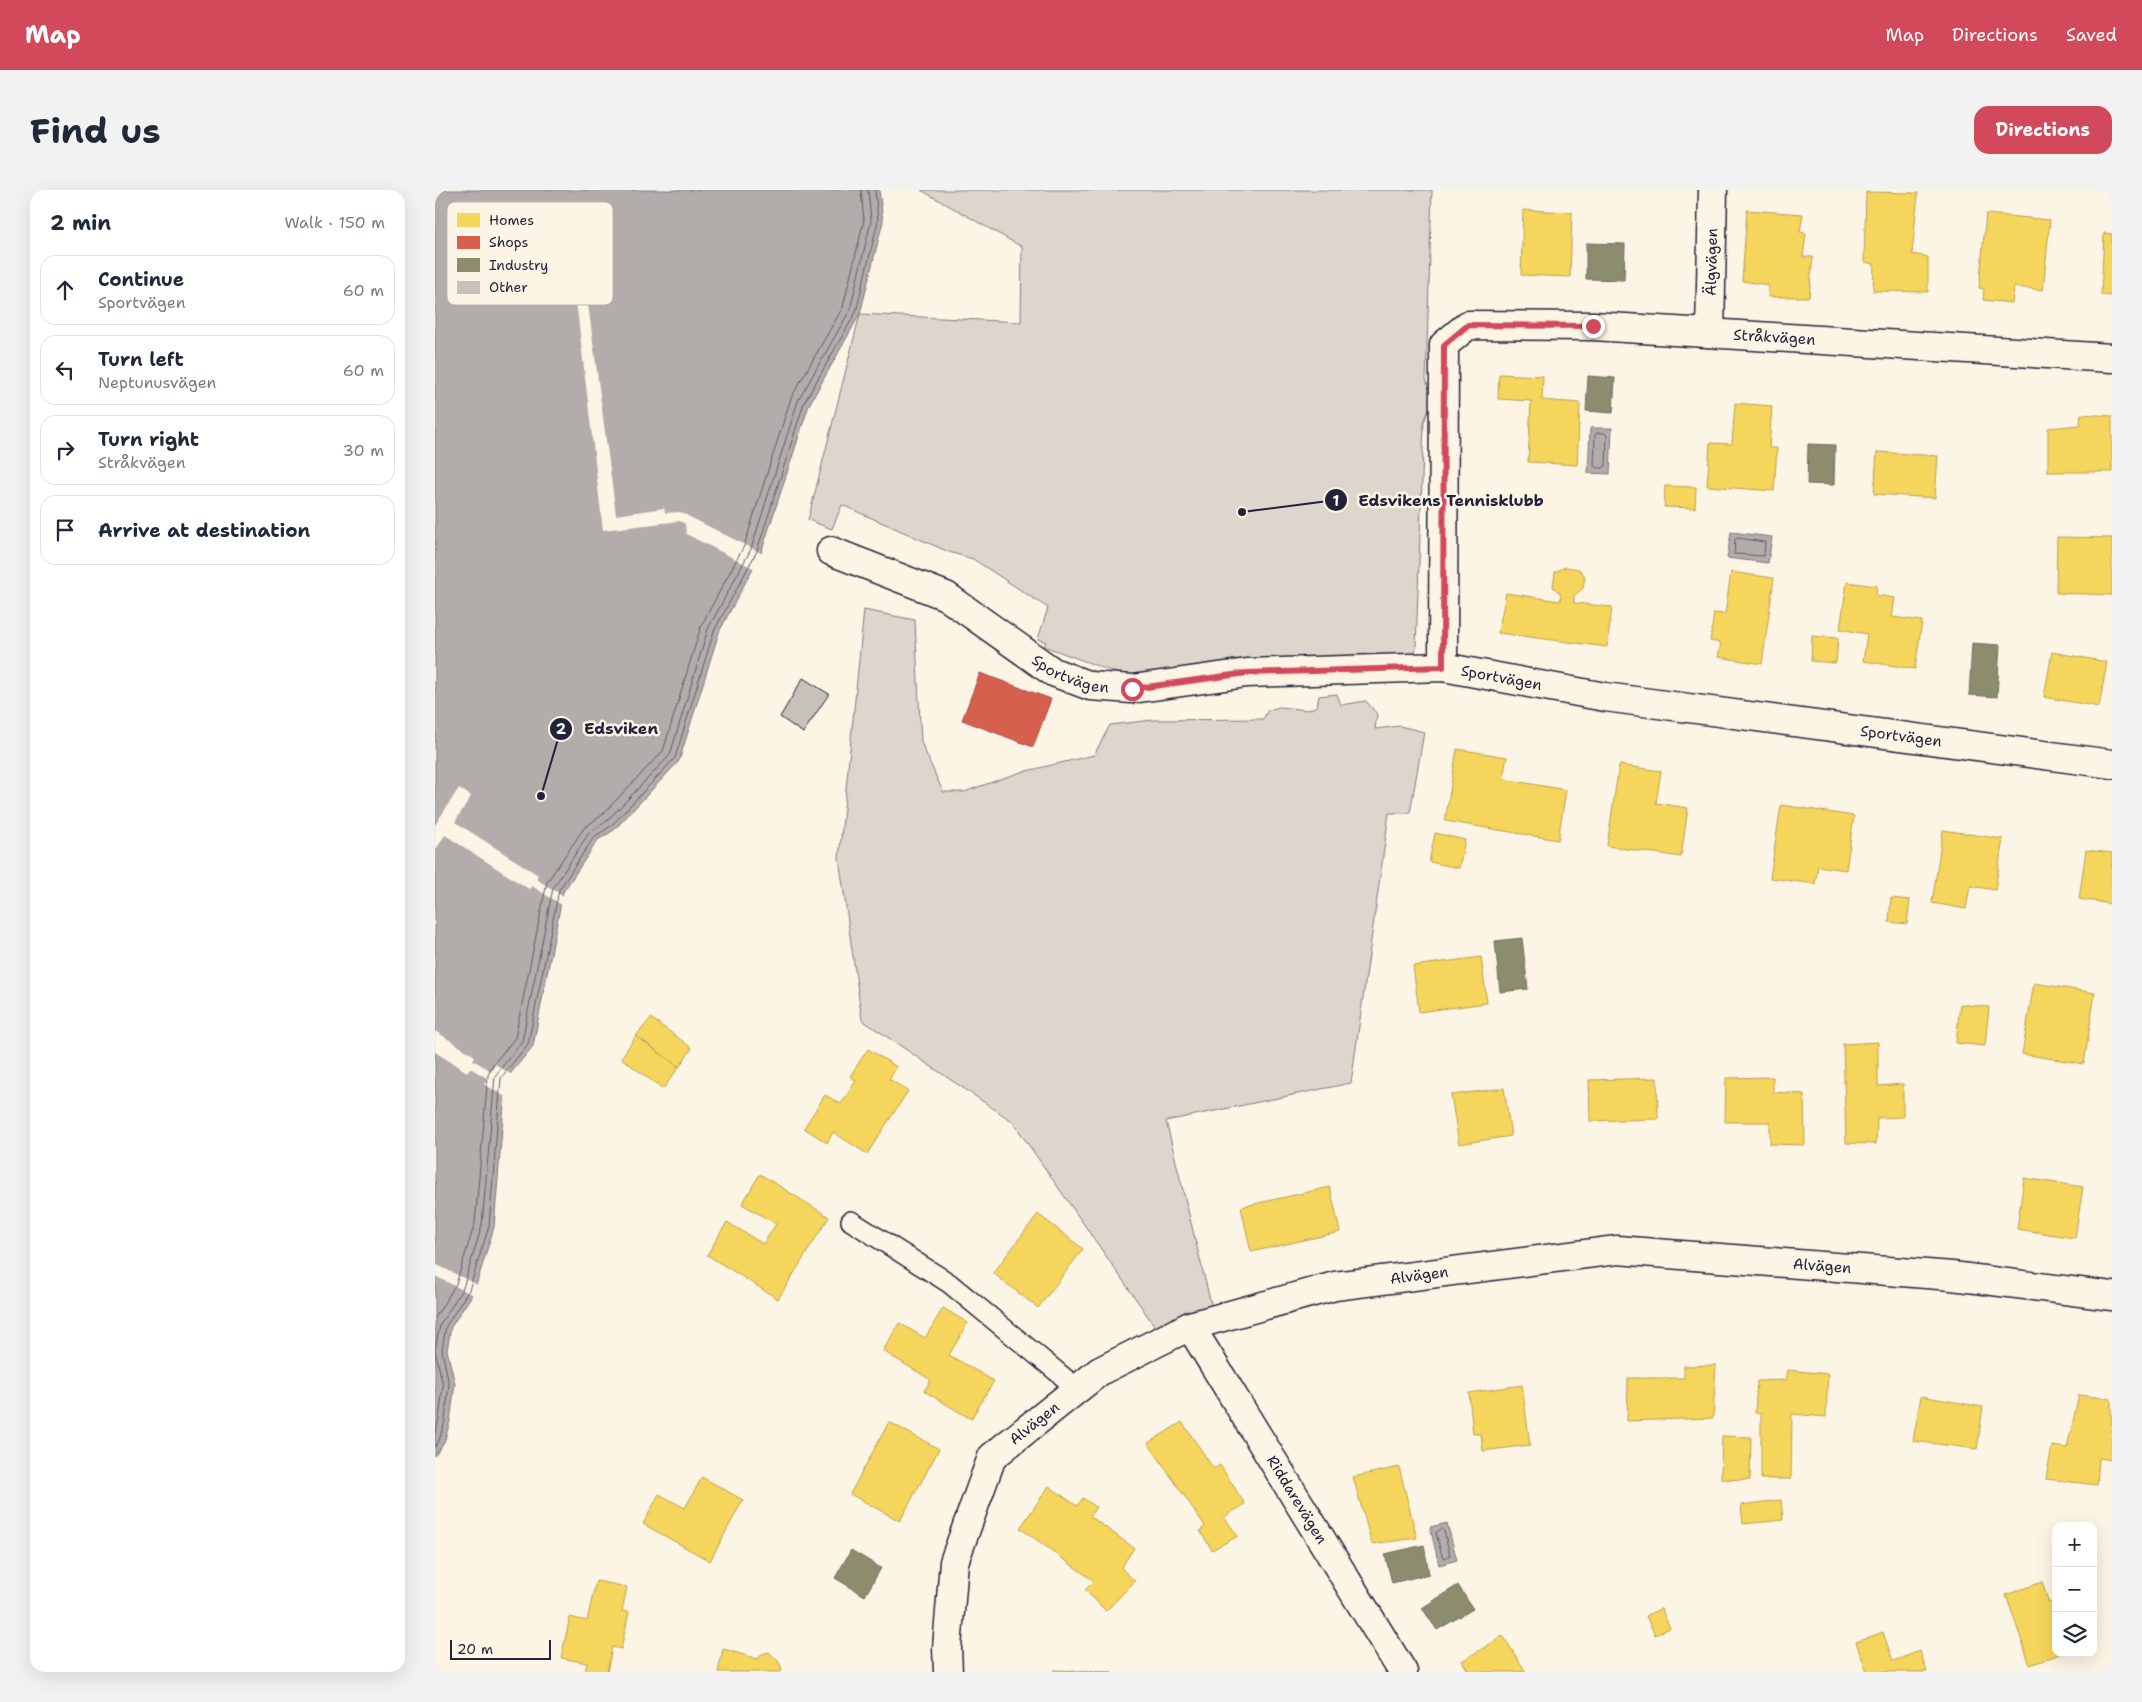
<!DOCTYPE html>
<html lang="en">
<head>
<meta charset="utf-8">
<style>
  body { margin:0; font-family:"Shantell Sans",sans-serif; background:#f2f2f3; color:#1f2937 }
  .controls { position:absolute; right:15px; bottom:15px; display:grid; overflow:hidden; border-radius:10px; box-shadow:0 5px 20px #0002 }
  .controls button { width:45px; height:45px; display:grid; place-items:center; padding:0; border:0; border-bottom:1px solid #e0e1e3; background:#fff; color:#1f2937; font:25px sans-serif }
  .scale { position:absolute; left:15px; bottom:12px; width:101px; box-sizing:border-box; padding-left:5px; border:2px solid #22223b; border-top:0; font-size:14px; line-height:18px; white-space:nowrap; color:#22223b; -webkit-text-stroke:4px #fcf5e5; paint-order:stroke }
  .stop { position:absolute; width:15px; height:15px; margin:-11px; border:4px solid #d1495b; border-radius:50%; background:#fff }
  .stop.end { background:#d1495b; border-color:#fff; box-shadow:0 1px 5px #0008 }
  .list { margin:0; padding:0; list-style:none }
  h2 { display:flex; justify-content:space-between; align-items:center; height:65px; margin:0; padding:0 20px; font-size:21px }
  h2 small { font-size:16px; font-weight:400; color:#747a83 }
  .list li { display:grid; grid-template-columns:32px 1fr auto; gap:15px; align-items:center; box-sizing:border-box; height:70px; margin:0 10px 10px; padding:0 10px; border:1px solid #e0e1e3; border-radius:15px }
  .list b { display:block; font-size:19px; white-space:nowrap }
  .list p { margin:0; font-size:16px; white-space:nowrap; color:#747a83 }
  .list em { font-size:16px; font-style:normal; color:#747a83 }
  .icon { flex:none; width:28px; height:28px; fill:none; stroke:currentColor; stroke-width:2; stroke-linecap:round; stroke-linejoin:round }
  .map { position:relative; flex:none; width:1677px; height:1482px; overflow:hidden; border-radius:15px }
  header { display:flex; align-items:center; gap:30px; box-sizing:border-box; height:70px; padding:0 25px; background:#d1495b; color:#fff }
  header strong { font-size:24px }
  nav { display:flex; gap:28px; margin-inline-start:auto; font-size:18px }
  .intro { display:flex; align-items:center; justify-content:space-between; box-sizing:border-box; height:120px; padding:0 30px }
  h1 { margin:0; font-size:35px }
  .button { padding:12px 22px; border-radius:15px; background:#d1495b; color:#fff; font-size:18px; font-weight:700 }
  main { display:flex; gap:30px; padding:0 30px }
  aside { flex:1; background:#fff; border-radius:15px; box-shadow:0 5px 20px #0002 }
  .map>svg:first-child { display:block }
  .green { fill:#dcd6cc; stroke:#7f7c84 }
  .water { fill:#b2adab; stroke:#78757e }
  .pier { fill:#fcf5e5 }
  .homes { fill:#f6d55c; stroke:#b69f52 }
  .shops { fill:#d6604d; stroke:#a04d48 }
  .industry { fill:#8c8c6e; stroke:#6c6c5f }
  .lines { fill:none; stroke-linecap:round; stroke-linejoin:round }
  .shore { stroke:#5c5a68; stroke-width:1 }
  .building { fill:#c6c1bb; stroke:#22223b }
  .lane-casing { stroke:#22223b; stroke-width:22 }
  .street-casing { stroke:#22223b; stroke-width:31 }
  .lane { stroke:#fcf5e5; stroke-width:19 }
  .street { stroke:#fcf5e5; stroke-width:28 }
  .route { stroke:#d1495b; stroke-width:6 }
  .labels { text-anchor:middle; stroke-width:5; stroke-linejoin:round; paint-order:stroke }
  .street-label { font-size:15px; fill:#22223b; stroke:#fcf5e5 }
  .key { fill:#fcf5e5; stroke:#bbb6b2; stroke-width:1 }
  .key-label { font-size:14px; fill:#22223b }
  .leader { fill:none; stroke:#22223b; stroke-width:2 }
  .callout-dot { fill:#22223b; stroke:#fcf5e5; stroke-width:2 }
  .mark-label { font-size:15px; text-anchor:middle; font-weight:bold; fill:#fff }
  .callout-label { font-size:16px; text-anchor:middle; font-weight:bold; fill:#22223b; stroke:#fcf5e5; stroke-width:5; stroke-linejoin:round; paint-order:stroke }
</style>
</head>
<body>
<header>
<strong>Map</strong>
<nav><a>Map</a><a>Directions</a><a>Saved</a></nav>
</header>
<div class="intro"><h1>Find us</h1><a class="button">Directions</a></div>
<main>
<aside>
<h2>2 min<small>Walk · 150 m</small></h2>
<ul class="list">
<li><svg class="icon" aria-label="ahead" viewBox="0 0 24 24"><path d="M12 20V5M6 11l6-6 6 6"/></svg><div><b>Continue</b><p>Sportvägen</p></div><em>60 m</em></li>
<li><svg class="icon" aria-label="left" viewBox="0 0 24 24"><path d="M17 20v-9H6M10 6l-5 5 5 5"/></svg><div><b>Turn left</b><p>Neptunusvägen</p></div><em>60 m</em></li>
<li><svg class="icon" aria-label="right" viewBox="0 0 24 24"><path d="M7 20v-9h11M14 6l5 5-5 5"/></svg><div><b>Turn right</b><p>Stråkvägen</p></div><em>30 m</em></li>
<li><svg class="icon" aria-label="arrive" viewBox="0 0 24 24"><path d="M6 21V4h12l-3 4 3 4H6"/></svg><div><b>Arrive at destination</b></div></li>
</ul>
</aside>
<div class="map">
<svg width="1677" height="1482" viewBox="0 0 1677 1482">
  <rect width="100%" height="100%" fill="#fcf5e5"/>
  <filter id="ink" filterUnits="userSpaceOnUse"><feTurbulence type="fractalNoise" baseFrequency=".02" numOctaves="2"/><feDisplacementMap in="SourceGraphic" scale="10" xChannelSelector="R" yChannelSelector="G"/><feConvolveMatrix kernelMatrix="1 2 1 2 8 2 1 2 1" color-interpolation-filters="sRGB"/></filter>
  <g filter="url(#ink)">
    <!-- green -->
    <path class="green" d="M486,0h511l-6,190 7,19 -9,23 -8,226 -3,17 -278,15 -91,-34 2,-4 -8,-3 10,-31 -75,-49 -24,-7 -107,-47 -10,24 -24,-9 52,-206 161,8 1,-75z
      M429,420l51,10 6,122 22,50h21l54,-19 76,-18 16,-30 43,-5 110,-1 5,-9 12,-3 28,3 9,-4 2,-10 18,-2 4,11 25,-4 11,13 -2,15 25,-3 24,6 -14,81h-21l-38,270 -185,38 46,187 -56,20 -144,-207 -150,-101 -23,-162z"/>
    <!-- water -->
    <path class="water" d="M0,0h444l4,31 -23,93 -51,91 -48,148 -42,79 -40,129 -65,69 -16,10 -35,52 -30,154 -27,33 -12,148 -20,65 -23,35 -4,23 8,34 -5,37 -6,22 -9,13z
      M1155,238h22l-2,46 -22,-1z
      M1296,342l41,5 -4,26 -41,-5z
      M1012,1333l10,37 -18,5 -9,-38z"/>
    <!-- pier -->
    <path class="pier" d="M141,24l40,301 48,-7 1,5 15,-1 83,42 -8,15 -69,-35 -1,-10 -5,-3 -77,9 -37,-315z
      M24,598l12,8 -16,26 83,53 -2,4 29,18 -2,9 -31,-20 -3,3 -84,-54 -10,16v-26z
      M0,841l40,25 -2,4 18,11 4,-7 17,11 -4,5 -1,18 -23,-14 3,-6 -17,-10 -3,4 -32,-20z
      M0,1074l43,21 -3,11 -40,-20z"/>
    <!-- homes -->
    <path class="homes" d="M1431,2l52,1 -6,61 16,3v35l-55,-1 1,-27 -10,-2z
      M1088,20l49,2 -2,65 -49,-2z
      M1312,20l56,4 -3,18 6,1 -3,24h10l-4,40h-41v-12l-26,-4z
      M1551,24l64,6 -7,70 -29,-3 -2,16 -29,-3 1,-11 -5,-1z
      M1669,43l8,1v62l-11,-1z
      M1064,184l44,2 -1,24 38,3 -3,62 -49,-3 3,-61 -33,-2z
      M1300,213l37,3 -3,42h8l-3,43 -67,-5 3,-43 22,1z
      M1646,224l31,2v56h-64v-44l32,-3z
      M1442,262l61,4 -3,42 -61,-4z
      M1230,296l31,1 -1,21 -31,-1z
      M1622,347l55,1v57l-56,-2z
      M1130,377l14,2 6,7 -2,12 -9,8v7l38,4 -5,40 -109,-14 8,-40 54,8 1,-7 -8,-7 2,-15z
      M1296,382l43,6 -12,86 -44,-7 3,-14 -11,-2 4,-28 11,1z
      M1412,392l30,4 -1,9 19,3 -3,19 30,4 -7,48 -52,-8 4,-27 -27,-5z
      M1377,446l26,2 -2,25 -25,-2z
      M1617,462l55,10 -8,45 -55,-10z
      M1022,559l50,8 -4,22 63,11 -8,50 -113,-19z
      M1184,575l42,6 -5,32 32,5 -7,49 -74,-11z
      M1346,615l73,11 -8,54 -28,-4 -3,18 -45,-6z
      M1508,640l60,9 -8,51 -25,-4 -4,23 -34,-6z
      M1000,643l30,7 -6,28 -30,-6z
      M1651,660l26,3v51l-33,-5z
      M1456,708l19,2 -3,24 -18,-2z
      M1046,767l6,46 -68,9 -6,-46z
      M1599,793l61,10 -11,71 -62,-10z
      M1525,814l29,3 -4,39 -29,-3z
      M216,828l41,30 -13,19 -43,-31z
      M201,846l43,31 -16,22 -42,-31z
      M1443,852v44l25,-2v33l-26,1 -1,26 -30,-1 -3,-99z
      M433,859l29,18 -8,12 19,12 -41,63 -34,-22 -6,11 -23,-15 21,-33 16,9 15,-23 -6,-5z
      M1338,887v15l31,2 1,51 -35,-1v-22h-45l1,-44z
      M1222,888l1,41 -68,2 -1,-41z
      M1069,898l7,48 -52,8 -8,-49z
      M325,984l69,43 -51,82 -71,-44 20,-33 36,22 13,-20 -34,-20z
      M1589,988l59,9 -8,51 -58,-9z
      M895,997l10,45 -89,20 -10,-45z
      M603,1024l45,35 -45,59 -45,-35z
      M508,1118l25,15 -19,32 45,26 -23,38 -47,-28 7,-11 -48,-29 16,-28 26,15z
      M1281,1175l-3,53 -86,3 1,-43h56v-12z
      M1353,1180l40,4 -2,43 -34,-3 -1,65h-30v-65l-6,-1 2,-32 29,-1z
      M1087,1195l8,60 -47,6 -2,-17h-8l-4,-41z
      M1644,1205l32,4 1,61 -13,-2 -2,27 -51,-6 6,-33 15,2z
      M1486,1206l62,11 -6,42 -64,-8z
      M454,1232l50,27 -39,72 -50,-27z
      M747,1232l32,47 6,-4 25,39 -21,13 14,19 -26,14 -12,-19 5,-5 -57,-83z
      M1287,1246l29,1 -1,43 -29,-1z
      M964,1277l18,71 -45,6 -19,-67z
      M267,1287l41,23 -33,61 -67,-37 16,-30 26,14z
      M614,1296l28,20 6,-8 13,9 -6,9 44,32 -13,20 14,13 -29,30 -21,-21 9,-9 -74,-53z
      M1346,1310l2,20 -40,4 -2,-19z
      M161,1391l31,6 -5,24 7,1 -8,37 -9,-2 -5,25h-22l2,-9 -26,-5 9,-41 17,4z
      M1607,1392l7,21 7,-3v53h7l-33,12 -24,-70z
      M1226,1418l9,20 -15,7 -9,-19z
      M1448,1442l10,29 27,-10 7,21h-60l-11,-30z
      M1068,1446l23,36h-57l-7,-11z
      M288,1459l35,10 4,-5 7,-2 9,9 4,7 -1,4h-63z
      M619,1480l58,2h-58z"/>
    <!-- shops -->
    <path class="shops" d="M545,483l71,26 -18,48 -71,-27z"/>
    <!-- industry -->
    <path class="industry" d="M1151,53l39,1 -1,36 -38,-1z
      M1153,186l27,2 -2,35 -27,-2z
      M1373,254l27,1 -1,40 -27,-1z
      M1537,453l28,2 -3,52 -28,-2z
      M1087,748l6,51 -28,3 -5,-51z
      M989,1355l5,29 -37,9 -7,-29z
      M416,1360l30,18 -16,28 -30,-18z
      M1023,1395l15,24 -36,21 -15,-22z"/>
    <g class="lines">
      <!-- shore -->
      <path class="shore" d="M1162,243h8l2,2 -1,31 -3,2h-7l-2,-2 1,-31z
        M1302,348l28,4 -1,14 -30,-2 1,-14z
        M0,1128l21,-34 19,-61 13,-148 3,-8 24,-29 32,-156 37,-54 18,-13 61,-64 38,-125 43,-80 47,-148 52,-91 21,-87 -3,-30
        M0,1243l4,-14 4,-34 -8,-35 5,-25 23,-37 19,-63 13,-149 27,-35 31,-153 36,-55 18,-12 63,-66 38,-126 43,-80 47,-148 52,-91 21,-89 -3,-31
        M0,1257l4,-6 6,-21 4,-35 -7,-35 4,-24 23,-36 20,-64 12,-148 27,-34 31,-154 35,-53 17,-11 64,-68 39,-127 43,-80 47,-148 52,-91 22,-91 -3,-31
        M1007,1339l2,2 6,24 -5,3 -3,-2 -6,-23z"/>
    </g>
    <!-- building -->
    <path class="building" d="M368,488l26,16 -26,39 -23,-16z"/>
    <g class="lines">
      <defs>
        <path id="lane" d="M416,1031l98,62 129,106"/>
        <g id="street">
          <path id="s1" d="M1275,143l3,-143"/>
          <path id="s2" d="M396,361l115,45 107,76 37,14 42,3 115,-16 196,-6 162,30 507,67"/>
          <path id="s3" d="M1008,477l1,-322 24,-20 125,1 519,32"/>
          <path id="s4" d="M755,1136l213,346"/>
          <path id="s5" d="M513,1482l-1,-24 7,-86 38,-105 108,-86 90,-45 145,-40 282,-36 335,26 160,20"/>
        </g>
      </defs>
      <!-- lane casing -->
      <use href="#lane" class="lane-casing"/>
      <!-- street casing -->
      <use href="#street" class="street-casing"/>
      <!-- lane -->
      <use href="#lane" class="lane"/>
      <!-- street -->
      <use href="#street" class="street"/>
    </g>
  </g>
  <g class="lines" filter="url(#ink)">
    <!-- route -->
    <path class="route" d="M697,499l115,-16 196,-6 1,-322 24,-20 125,1"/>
  </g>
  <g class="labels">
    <!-- street labels -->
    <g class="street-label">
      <text dy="5" stroke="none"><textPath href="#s1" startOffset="71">Älgvägen</textPath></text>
      <text dy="5" stroke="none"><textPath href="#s3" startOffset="660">Stråkvägen</textPath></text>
      <text dy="5" stroke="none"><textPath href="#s2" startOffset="272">Sportvägen</textPath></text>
      <text dy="5" stroke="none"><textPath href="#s2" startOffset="708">Sportvägen</textPath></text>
      <text dy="5" stroke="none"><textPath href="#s2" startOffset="1112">Sportvägen</textPath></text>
      <text dy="5" stroke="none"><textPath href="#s5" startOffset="1101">Alvägen</textPath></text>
      <text dy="5" stroke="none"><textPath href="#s5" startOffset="696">Alvägen</textPath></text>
      <text dy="5" stroke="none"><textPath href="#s5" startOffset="276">Alvägen</textPath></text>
      <text dy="5" stroke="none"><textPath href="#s4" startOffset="204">Riddarevägen</textPath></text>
    </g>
  </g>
  <!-- legend -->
  <rect x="12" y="12" width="166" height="103" rx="8" class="key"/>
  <rect x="22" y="23" width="23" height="14" fill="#f6d55c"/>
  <rect x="22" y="46" width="23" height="13" fill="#d6604d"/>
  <rect x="22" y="68" width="23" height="14" fill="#8c8c6e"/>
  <rect x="22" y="91" width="23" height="13" fill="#c6c1bb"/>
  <g class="key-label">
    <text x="54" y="35">Homes</text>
    <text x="54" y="57">Shops</text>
    <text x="54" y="80">Industry</text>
    <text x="54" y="102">Other</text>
  </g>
  <!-- callouts -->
  <path class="leader" d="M807 322L901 310M106 606L126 539"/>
  <g class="callout-dot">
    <circle cx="807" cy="322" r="5"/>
    <circle cx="106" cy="606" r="5"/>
    <circle cx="901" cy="310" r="12"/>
    <circle cx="126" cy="539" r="12"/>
  </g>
  <g class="mark-label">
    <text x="901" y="316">1</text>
    <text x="126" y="544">2</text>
  </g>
  <g class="callout-label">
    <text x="1016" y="316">Edsvikens Tennisklubb</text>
    <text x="186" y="544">Edsviken</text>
  </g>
</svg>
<div class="controls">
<button>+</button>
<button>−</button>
<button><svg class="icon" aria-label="layers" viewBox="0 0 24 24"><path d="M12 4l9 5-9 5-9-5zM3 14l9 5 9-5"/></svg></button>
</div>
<div class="scale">20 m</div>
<div class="stop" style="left:697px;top:499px"></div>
<div class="stop end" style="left:1158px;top:136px"></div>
</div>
</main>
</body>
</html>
